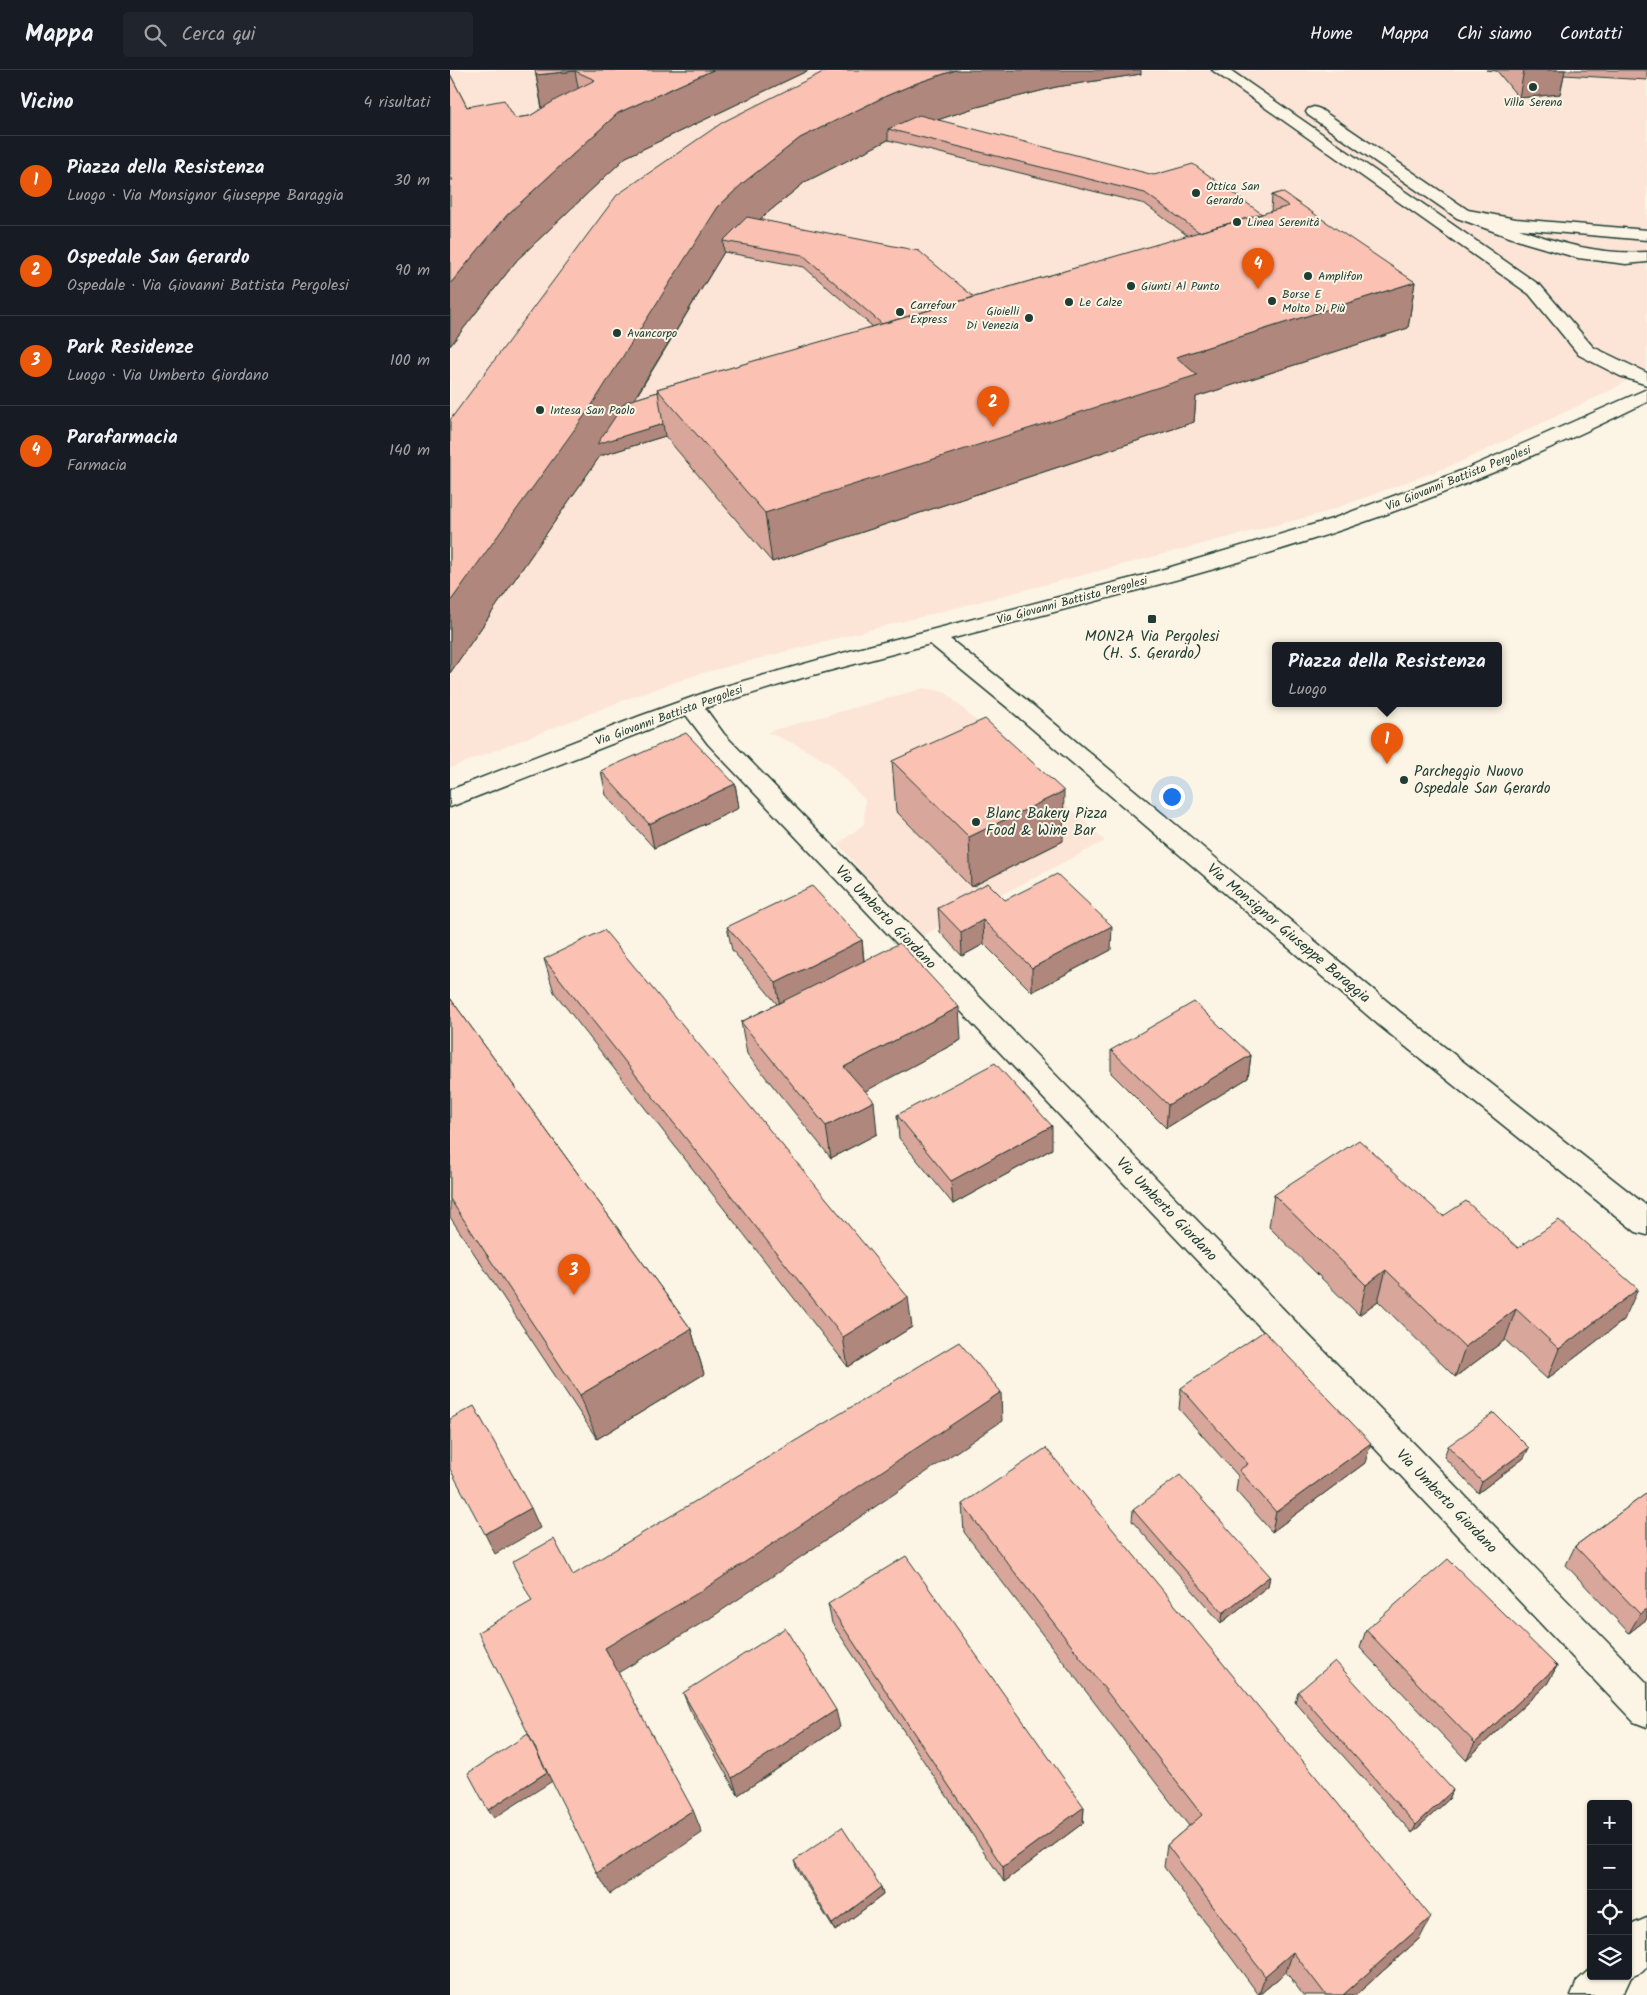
<!DOCTYPE html>
<html lang="it">
<head>
<meta charset="utf-8">
<style>
  body { margin:0; font-family:Kalam,sans-serif; background:#20242c; color:#f1f3f6 }
  .controls { position:absolute; right:15px; bottom:15px; display:grid; overflow:hidden; border-radius:5px; box-shadow:0 1px 4px #0004 }
  .controls button { width:45px; height:45px; display:grid; place-items:center; padding:0; border:0; border-bottom:1px solid #363941; background:#171b24; color:#f1f3f6; font:25px sans-serif }
  .you { position:absolute; left:721px; top:726px; width:18px; height:18px; margin:-12px; border:4px solid #fff; border-radius:50%; background:#1a73e8; box-shadow:0 0 0 8px #1a73e833 }
  .badge { display:grid; place-items:center; width:32px; height:32px; border-radius:50%; background:#ea580c; color:#fff; font-size:16px; font-weight:700 }
  .pin { position:absolute; translate:-50% -41px; filter:drop-shadow(0 1px 2px #0008) }
  .pin::after { content:''; position:absolute; top:26px; width:18px; height:15px; background:inherit; clip-path:polygon(0 0,100% 0,50% 100%) }
  .popup { position:absolute; left:822px; top:572px; width:230px; height:65px; box-sizing:border-box; display:grid; place-content:center; border-radius:5px; background:#171b24; filter:drop-shadow(0 1px 4px #0005); font-size:16px; white-space:nowrap; color:#9ea1a6 }
  .popup b { font-size:19px; color:#f1f3f6 }
  .popup::after { content:''; position:absolute; left:50%; top:100%; margin-left:-10px; border:10px solid transparent; border-top-color:#171b24 }
  .list { margin:0; padding:0; list-style:none }
  h2 { display:flex; justify-content:space-between; align-items:center; height:65px; margin:0; padding:0 20px; font-size:21px }
  h2 small { font-size:16px; font-weight:400; color:#9ea1a6 }
  .list li { display:grid; grid-template-columns:32px 1fr auto; gap:15px; align-items:center; box-sizing:border-box; height:90px; padding:0 20px; border-top:1px solid #363941 }
  .list b { display:block; font-size:19px; white-space:nowrap }
  .list p { margin:0; font-size:16px; white-space:nowrap; color:#9ea1a6 }
  .list em { font-size:16px; font-style:normal; color:#9ea1a6 }
  .icon { flex:none; width:28px; height:28px; fill:none; stroke:currentColor; stroke-width:2; stroke-linecap:round; stroke-linejoin:round }
  .map { position:relative; flex:none; width:1197px; height:1925px; overflow:hidden }
  header { display:flex; align-items:center; gap:30px; box-sizing:border-box; height:70px; padding:0 25px; background:#171b24; border-bottom:1px solid #363941 }
  header strong { font-size:24px }
  nav { display:flex; gap:28px; margin-inline-start:auto; font-size:18px }
  .search { width:350px; height:45px; background:#20242c; display:flex; align-items:center; gap:12px; box-sizing:border-box; padding:0 18px; border-radius:5px; color:#9ea1a6; font-size:19px }
  main { display:flex }
  aside { flex:1; background:#171b24 }
  .map>svg:first-child { display:block }
  .built { fill:#fce5d6 }
  .lines { fill:none; stroke-linecap:round; stroke-linejoin:round }
  .minor-casing { stroke:#1f3d34; stroke-width:3 }
  .minor { fill:#fcf5e5; fill-rule:evenodd }
  .wall { fill:#d8a69a; stroke:#1f3d34; fill-rule:evenodd }
  .shaded-wall { fill:#b0877d; stroke:#1f3d34 }
  .building { fill:#fbc1b3; stroke:#1f3d34 }
  .poi-dot { fill:#1f3d34; stroke:#fcf5e5; stroke-width:2 }
  .labels { text-anchor:middle; stroke-width:4; stroke-linejoin:round; paint-order:stroke }
  .far-poi-label { font-size:12px; fill:#1f3d34; stroke:#fcf5e5; text-anchor:start }
  .far-street-label { font-size:12px; fill:#1f3d34; stroke:#fcf5e5 }
  .poi-label { font-size:15px; fill:#1f3d34; stroke:#fcf5e5; text-anchor:start }
  .street-label { font-size:15px; fill:#1f3d34; stroke:#fcf5e5 }
</style>
</head>
<body>
<header>
<strong>Mappa</strong>
<div class="search"><svg class="icon" aria-label="search" viewBox="0 0 24 24"><circle cx="10" cy="10" r="6"/><path d="M15 15l6 6"/></svg>Cerca qui</div>
<nav><a>Home</a><a>Mappa</a><a>Chi siamo</a><a>Contatti</a></nav>
</header>
<main>
<aside>
<h2>Vicino<small>4 risultati</small></h2>
<ul class="list">
<li><span class="badge">1</span><div><b>Piazza della Resistenza</b><p>Luogo · Via Monsignor Giuseppe Baraggia</p></div><em>30 m</em></li>
<li><span class="badge">2</span><div><b>Ospedale San Gerardo</b><p>Ospedale · Via Giovanni Battista Pergolesi</p></div><em>90 m</em></li>
<li><span class="badge">3</span><div><b>Park Residenze</b><p>Luogo · Via Umberto Giordano</p></div><em>100 m</em></li>
<li><span class="badge">4</span><div><b>Parafarmacia</b><p>Farmacia</p></div><em>140 m</em></li>
</ul>
</aside>
<div class="map">
<svg width="1197" height="1925" viewBox="0 0 1197 1925">
  <rect width="100%" height="100%" fill="#fcf5e5"/>
  <filter id="ink" filterUnits="userSpaceOnUse"><feTurbulence type="fractalNoise" baseFrequency=".02" numOctaves="2"/><feDisplacementMap in="SourceGraphic" scale="10" xChannelSelector="R" yChannelSelector="G"/><feConvolveMatrix kernelMatrix="1 2 1 2 8 2 1 2 1" color-interpolation-filters="sRGB"/></filter>
  <g filter="url(#ink)">
    <!-- built -->
    <path class="built" d="M0,0h1197v298l-35,22 -154,73 -135,50 -624,161 -64,22 -185,72z
      M474,618l21,4 160,149 -187,97 -80,-94 26,-20 1,-24 -35,-36 -31,-18 -32,-14z"/>
    <g class="lines">
      <defs>
        <path id="minor" d="M762,0h18l311,216 52,61 54,26v12l-27,-9 -41,-21 -50,-61z
          M864,37l6,2 148,101 48,9 131,11v10l-128,-11c42,15 83,26 128,23v10l-21,2 -48,-6 -55,-16 -66,-24 -149,-103 -2,-3 2,-3z
          M1197,319v13c-97,48 -197,91 -300,126 -130,44 -264,76 -397,111l74,59 376,314 247,194v29l-11,-3 -256,-206 -372,-318 -78,-64 -128,34 -97,30 19,26 923,949v44l-13,-5 -926,-978 -22,-29 -236,92v-17l190,-74 75,-27 142,-40 287,-74 188,-56 134,-50z
          M1197,1848v49l-5,5 -11,5 -6,13 -5,5h-49l6,-14 14,-13v8h37v-47l5,-5z"/>
      </defs>
      <!-- minor casing -->
      <use href="#minor" class="minor-casing"/>
      <!-- minor -->
      <use href="#minor" class="minor"/>
    </g>
    <!-- wall -->
    <path class="wall" d="M85,0h274l-183,87 -109,103 -67,86v-272l17,33 48,11 15,-2 12,-7z
      M377,0l314,4 -85,13 -79,20 -40,13 325,94 9,-2 1,-17 143,87 -7,46 -212,69 -2,25 -422,140 -107,-126 -65,20 -150,217v-253zM438,70l257,64 43,32 -214,61 -214,-78 45,-37zM274,182l80,15 69,60 -216,62 1,3 -23,7z
      M1036,0h161v10l-83,-5 -4,19 -41,4 -22,-27z
      M442,691l171,80 -92,46 -75,-76z
      M151,701l134,13 4,24 -85,40 -48,-53z
      M555,830l106,50 -79,42 -48,-48 -22,12 -22,-24 -2,-24z
      M277,857l135,13 2,20 97,80 -96,51 12,43 -46,24 -84,-104 -6,-32 36,-18 -45,-54z
      M94,889l368,368 -64,40 -294,-375z
      M0,928l241,331 13,45 -107,65 -147,-222z
      M661,980l140,5 -3,23 -82,50 -55,-55z
      M447,1045l155,34 -99,55 -54,-66z
      M824,1125l169,21 75,32 106,72 -77,59 -42,-39 -50,37 -77,-76 -19,14 -90,-88z
      M731,1318l184,75 -93,69 -36,-41 2,-15 -59,-67z
      M998,1376l76,12 -46,35 -34,-36z
      M1197,1423v126l-18,14 -63,-68 9,-19z
      M512,1434l458,434 -64,57h-53l-17,-23 -27,23 -95,-128 3,-22 22,-19 -225,-294z
      M683,1440l137,66 -2,10 -47,37 -89,-102z
      M378,1534l256,203 -1,16 -79,59 -172,-259z
      M916,1560l191,36 -10,18 -81,76 -106,-112z
      M848,1622l155,98 -4,9 -37,34 -117,-131z
      M233,1623l157,34 -102,68 -48,-85z
      M344,1791l87,26 2,8 -48,36 -38,-62z"/>
    <!-- shaded-wall -->
    <path class="shaded-wall" d="M263,0h96l-183,87 -109,103 -67,86v-62l57,-69 111,-102z
      M506,0h185v4l-85,13 -79,20 -58,19 -31,3v11l-83,42 -56,46 -26,13 1,11 -115,188 54,-16 2,12 -65,20 -150,217v-71l268,-395 25,-24 57,-45 86,-42 31,-13z
      M1074,0h41l-5,24 -41,4z
      M125,1l8,43 -39,4 -8,-43z
      M965,212l-7,46 -212,69 -2,25 -422,140 -7,-49 411,-156z
      M285,714l4,24 -85,40 -5,-24z
      M614,721l-1,50 -92,46 -2,-50z
      M533,850l1,24 -22,12 -1,-24z
      M662,856l-1,24 -79,42v-24z
      M412,870l2,24 -84,43 -4,-24z
      M509,937l2,33 -112,60 -5,-33z
      M801,985l-3,23 -82,50 2,-23z
      M424,1031l3,33 -46,24 -5,-32z
      M602,1056v23l-99,55 -2,-23z
      M936,1200l-8,31 -19,14 7,-30z
      M1188,1219l-14,31 -77,59 12,-30z
      M458,1227l4,30 -64,40 -5,-30z
      M1066,1239l-11,31 -50,37 10,-30z
      M241,1259l13,45 -107,65 -17,-44z
      M551,1322l1,29 -290,196 -96,57 -11,-26z
      M921,1373l-6,20 -93,69 4,-20z
      M1079,1378l-5,10 -46,35 4,-11z
      M81,1438l9,20 -45,26 -10,-20z
      M820,1506l-2,10 -47,37 2,-10z
      M1197,1539v10l-18,14 11,-19z
      M1107,1596l-10,18 -81,76 9,-17z
      M386,1640l4,17 -102,68 -6,-17z
      M99,1701l5,9 -60,38 -6,-8z
      M1003,1720l-4,9 -37,34 4,-8z
      M634,1737l-1,16 -79,59 -1,-15z
      M243,1740l9,23 -92,61 -13,-21z
      M431,1817l2,8 -48,36 -3,-7z
      M981,1847l-11,21 -64,57h-13z
      M843,1882l-7,20 -27,23 6,-19z"/>
    <!-- building -->
    <path class="building" d="M85,0h178l-95,43 -111,102 -57,69v-104h3l-3,-4v-102l17,33 37,-7 11,18 15,-2 27,-17 38,-19 -20,-9 -39,4z
      M377,0h129l-39,13 -31,13 -86,42 -57,45 -25,24 -128,201 -140,194v-182l167,-225 106,-73z
      M469,45l235,60 39,-11 69,50 -63,18 -54,-39 -257,-64z
      M832,122l133,90 -239,75 21,18 -432,138 -108,-124 632,-183 -17,-11z
      M297,147l172,34 55,46 -92,27 -79,-69 -80,-14z
      M208,322l5,32 -66,20 28,-42z
      M535,649l79,72 -95,46 -77,-76z
      M236,663l49,51 -86,40 -48,-53z
      M607,804l55,52 -80,42 -49,-48 -22,12 -23,-24 50,-25 17,17z
      M362,816l50,54 -86,43 -49,-56z
      M154,860l304,367 -65,40 -299,-378z
      M450,873l59,64 -115,60 30,34 -48,25 -85,-104z
      M0,928l241,331 -111,66 -130,-196z
      M744,932l57,53 -83,50 -57,-55z
      M545,993l57,63 -101,55 -54,-66z
      M909,1070l84,76 23,-15 52,47 41,-28 79,69 -79,60 -43,-40 -51,38 -79,-77 -20,15 -92,-90z
      M814,1261l107,112 -95,69 -37,-42 9,-6 -67,-76z
      M509,1272l42,50 -298,198 -98,58 88,162 -96,63 -119,-241 54,-31 -20,-39 42,-23 19,36z
      M24,1336l57,102 -46,26 -35,-65v-50z
      M1044,1343l35,35 -47,34 -34,-36z
      M596,1378l385,469 -88,78h-17l-33,-43 -28,24 -98,-131 35,-30 -240,-311z
      M730,1405l90,101 -47,37 -90,-103z
      M1197,1423v116l-7,5 -65,-68z
      M456,1486l178,251 -81,60 -175,-263z
      M998,1489l109,107 -82,77 -109,-113z
      M335,1558l51,82 -104,68 -49,-85z
      M885,1591l118,129 -37,35 -118,-133z
      M78,1664l19,38 -59,38 -20,-37z
      M392,1757l39,60 -49,37 -38,-63z"/>
  </g>
  <!-- markers -->
  <g class="poi-dot">
    <circle cx="1083" cy="17" r="5"/>
    <circle cx="746" cy="123" r="5"/>
    <circle cx="787" cy="152" r="5"/>
    <circle cx="858" cy="206" r="5"/>
    <circle cx="681" cy="216" r="5"/>
    <circle cx="822" cy="231" r="5"/>
    <circle cx="619" cy="232" r="5"/>
    <circle cx="450" cy="242" r="5"/>
    <circle cx="579" cy="248" r="5"/>
    <circle cx="167" cy="263" r="5"/>
    <circle cx="90" cy="340" r="5"/>
    <rect x="697" y="544" width="10" height="10" rx="2.5"/>
    <circle cx="954" cy="710" r="5"/>
    <circle cx="526" cy="752" r="5"/>
  </g>
  <g class="labels">
    <!-- far-poi labels -->
    <g class="far-poi-label">
      <text x="1083" y="36" text-anchor="middle">Villa Serena</text>
      <text x="756" y="120">Ottica San<tspan x="756" dy="14">Gerardo</tspan></text>
      <text x="797" y="156">Linea Serenità</text>
      <text x="868" y="210">Amplifon</text>
      <text x="691" y="220">Giunti Al Punto</text>
      <text x="832" y="228">Borse E<tspan x="832" dy="14">Molto Di Più</tspan></text>
      <text x="629" y="236">Le Calze</text>
      <text x="460" y="239">Carrefour<tspan x="460" dy="14">Express</tspan></text>
      <text x="569" y="245" text-anchor="end">Gioielli<tspan x="569" dy="14">Di Venezia</tspan></text>
      <text x="177" y="267">Avancorpo</text>
      <text x="100" y="344">Intesa San Paolo</text>
    </g>
    <!-- far-street labels -->
    <g class="far-street-label">
      <text transform="translate(1008 408) rotate(-22)" y="4">Via Giovanni Battista Pergolesi</text>
      <text transform="translate(622 530) rotate(-15)" y="4">Via Giovanni Battista Pergolesi</text>
      <text transform="translate(219 645) rotate(-20)" y="4">Via Giovanni Battista Pergolesi</text>
    </g>
    <!-- poi labels -->
    <g class="poi-label">
      <text x="702" y="571" text-anchor="middle">MONZA Via Pergolesi<tspan x="702" dy="17">(H. S. Gerardo)</tspan></text>
      <text x="964" y="706">Parcheggio Nuovo<tspan x="964" dy="17">Ospedale San Gerardo</tspan></text>
      <text x="536" y="748">Blanc Bakery Pizza<tspan x="536" dy="17">Food &amp; Wine Bar</tspan></text>
    </g>
    <!-- street labels -->
    <g class="street-label">
      <text transform="translate(436 847) rotate(46)" y="5">Via Umberto Giordano</text>
      <text transform="translate(839 863) rotate(40)" y="5">Via Monsignor Giuseppe Baraggia</text>
      <text transform="translate(717 1139) rotate(46)" y="5">Via Umberto Giordano</text>
      <text transform="translate(997 1431) rotate(46)" y="5">Via Umberto Giordano</text>
    </g>
  </g>
</svg>
<div class="controls">
<button>+</button>
<button>−</button>
<button><svg class="icon" aria-label="locate" viewBox="0 0 24 24"><circle cx="12" cy="12" r="6"/><path d="M12 2v4M12 18v4M2 12h4M18 12h4"/></svg></button>
<button><svg class="icon" aria-label="layers" viewBox="0 0 24 24"><path d="M12 4l9 5-9 5-9-5zM3 14l9 5 9-5"/></svg></button>
</div>
<div class="you"></div>
<div class="pin badge" style="left:937px;top:694px">1</div>
<div class="popup"><b>Piazza della Resistenza</b>Luogo</div>
<div class="pin badge" style="left:543px;top:357px">2</div>
<div class="pin badge" style="left:124px;top:1225px">3</div>
<div class="pin badge" style="left:808px;top:219px">4</div>
</div>
</main>
</body>
</html>
